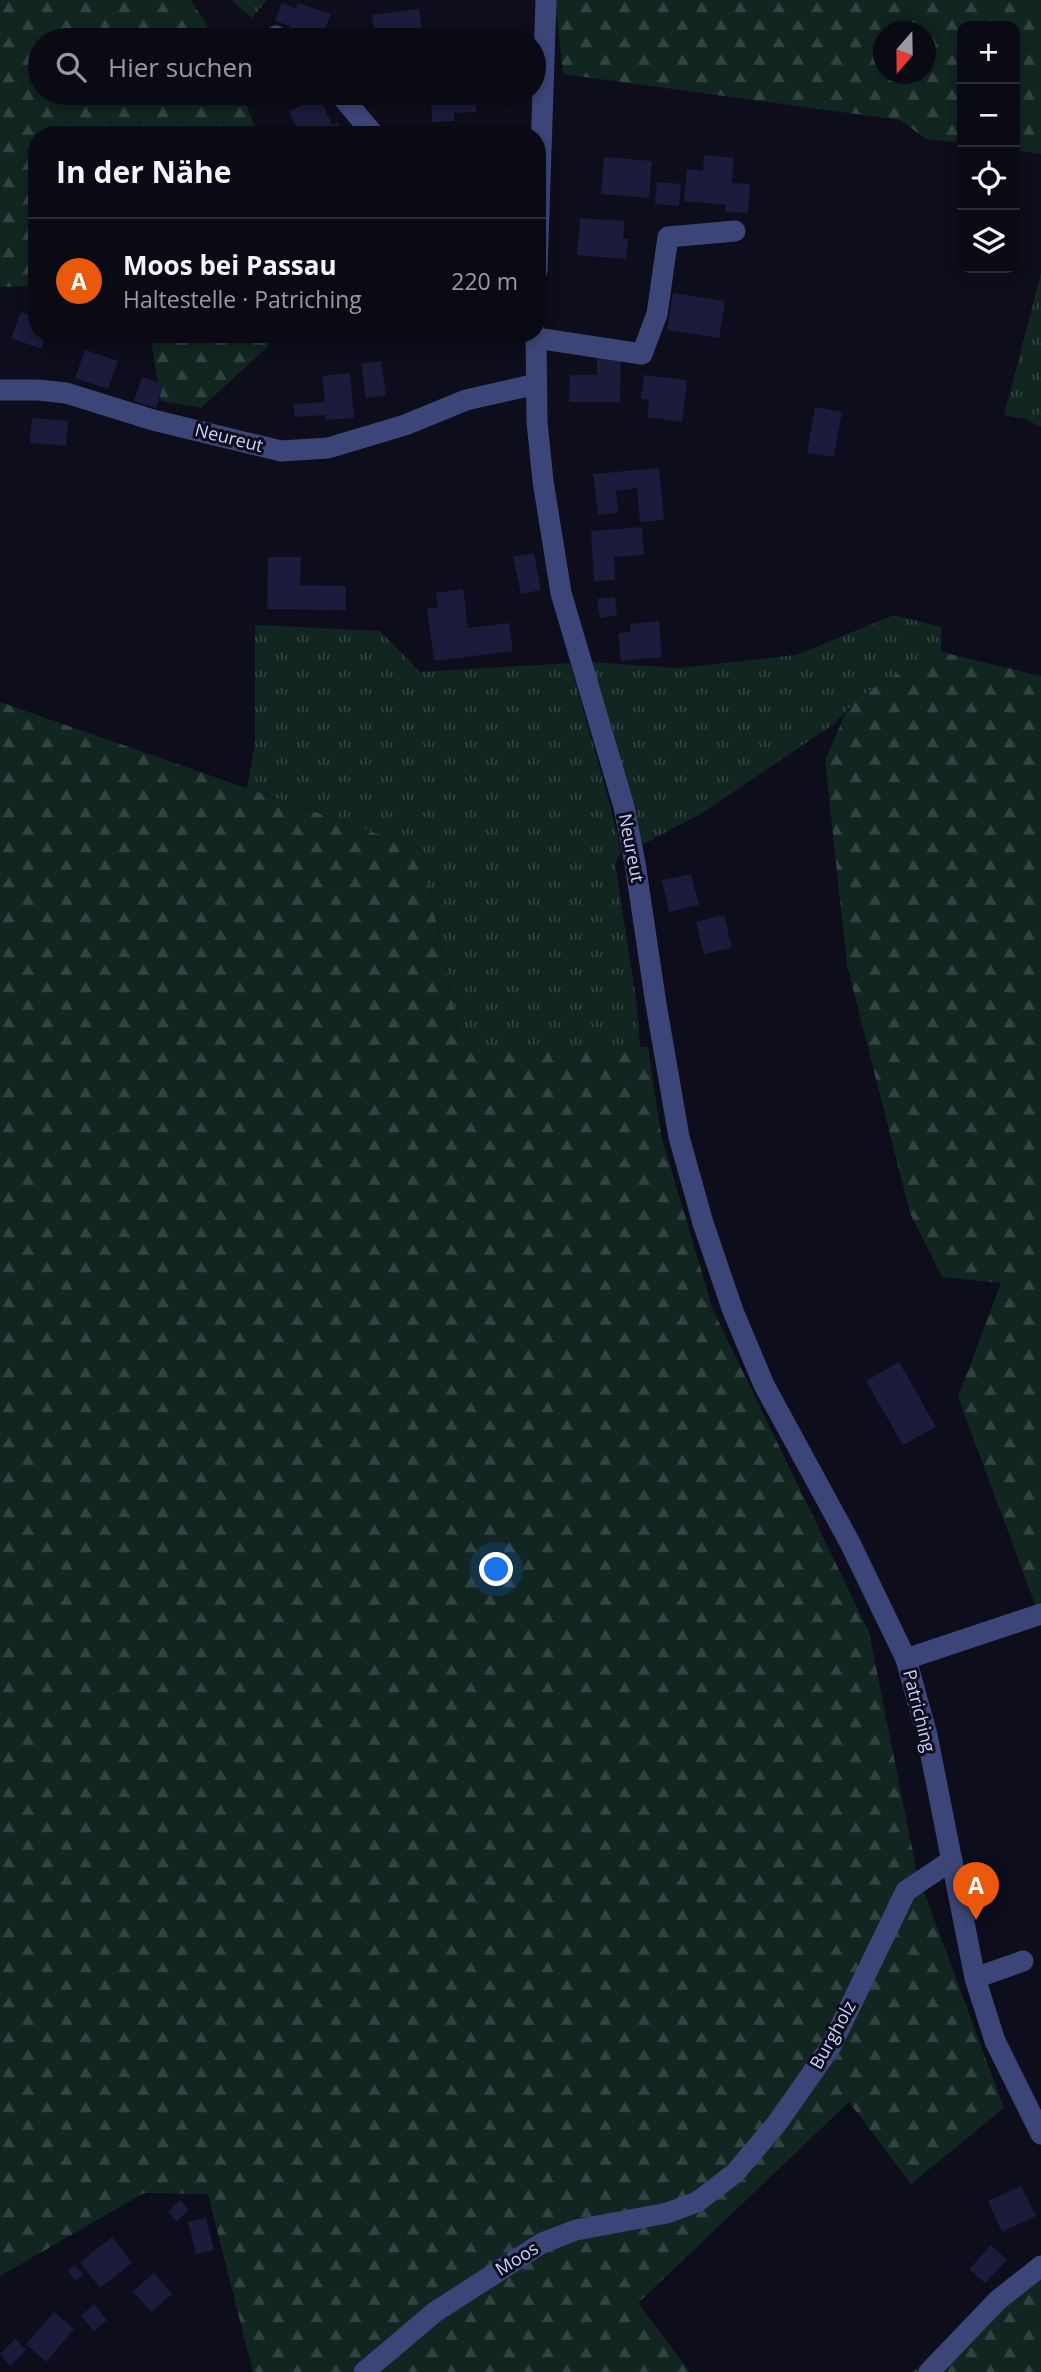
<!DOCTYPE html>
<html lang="de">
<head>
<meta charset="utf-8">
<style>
  body { margin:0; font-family:"Open Sans",sans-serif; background:#181822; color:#f1f3f6 }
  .controls { position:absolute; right:21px; top:21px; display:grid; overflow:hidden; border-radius:14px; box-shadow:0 4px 10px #0003 }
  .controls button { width:63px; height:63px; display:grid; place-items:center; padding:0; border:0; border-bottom:2px solid #2a2b34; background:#0a0a15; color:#f1f3f6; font:35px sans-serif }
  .compass { position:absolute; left:873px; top:21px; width:63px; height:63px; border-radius:50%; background:#0a0a15; box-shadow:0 4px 10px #0003; rotate:200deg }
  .you { position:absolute; left:497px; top:1570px; width:24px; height:24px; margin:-18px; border:5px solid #fff; border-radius:50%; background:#1a73e8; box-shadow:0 0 0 10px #1a73e833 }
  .badge { display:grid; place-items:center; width:46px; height:46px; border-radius:50%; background:#ea580c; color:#fff; font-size:23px; font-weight:700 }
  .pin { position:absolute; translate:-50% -58px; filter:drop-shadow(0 2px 4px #0008) }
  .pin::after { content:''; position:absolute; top:37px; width:24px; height:21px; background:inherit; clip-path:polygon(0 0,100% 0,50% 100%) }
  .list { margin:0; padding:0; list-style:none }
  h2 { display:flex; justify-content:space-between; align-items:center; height:91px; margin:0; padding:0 28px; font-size:30px }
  h2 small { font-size:23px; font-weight:400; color:#999aa0 }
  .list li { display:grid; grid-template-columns:46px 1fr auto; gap:21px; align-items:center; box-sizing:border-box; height:126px; padding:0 28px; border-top:2px solid #2a2b34 }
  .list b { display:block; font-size:26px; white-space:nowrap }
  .list p { margin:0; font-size:23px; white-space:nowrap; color:#999aa0 }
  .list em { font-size:23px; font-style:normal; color:#999aa0 }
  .icon { flex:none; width:38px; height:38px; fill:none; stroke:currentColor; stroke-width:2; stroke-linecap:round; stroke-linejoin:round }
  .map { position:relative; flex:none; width:1041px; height:2372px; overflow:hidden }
  .search { position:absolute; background:#0a0a15; box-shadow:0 4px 10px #0003; left:28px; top:28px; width:518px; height:77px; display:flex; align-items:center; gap:18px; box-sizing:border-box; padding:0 24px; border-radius:38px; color:#999aa0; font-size:26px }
  .panel { position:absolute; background:#0a0a15; box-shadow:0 4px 10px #0003; left:28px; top:126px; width:518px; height:217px; border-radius:28px }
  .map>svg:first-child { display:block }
  .grass { fill:url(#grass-tufts) }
  .forest { fill:url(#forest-firs); fill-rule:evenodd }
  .building { fill:#1b1b3b }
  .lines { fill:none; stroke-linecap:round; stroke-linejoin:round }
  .minor { stroke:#3c4577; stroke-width:21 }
  .labels { text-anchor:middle; stroke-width:6; stroke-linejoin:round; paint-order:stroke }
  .street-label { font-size:18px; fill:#ccd0fb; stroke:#0d0d1c }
</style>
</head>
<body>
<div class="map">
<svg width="1041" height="2372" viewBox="0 0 1041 2372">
  <defs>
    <pattern id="grass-tufts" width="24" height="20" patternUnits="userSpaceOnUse" patternTransform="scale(1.75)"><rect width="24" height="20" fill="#112521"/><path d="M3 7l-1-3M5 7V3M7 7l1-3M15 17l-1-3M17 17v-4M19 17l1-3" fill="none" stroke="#324442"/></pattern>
    <pattern id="forest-firs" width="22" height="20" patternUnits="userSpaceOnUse" patternTransform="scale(1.75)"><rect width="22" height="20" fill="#112521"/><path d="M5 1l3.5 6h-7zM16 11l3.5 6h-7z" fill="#324442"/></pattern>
  </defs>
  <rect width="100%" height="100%" fill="#0d0d1c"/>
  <!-- grass -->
  <path class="grass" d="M231,0h36l-15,18z
    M1041,273v154l-16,-8 -21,-4z
    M894,615l48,12 -1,25c-39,20 -78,38 -107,72l-132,89 -60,32 -52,-183 89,6 117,-13z
    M259,625l121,6 40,41 150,-9 40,141 11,48 -6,11 22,142 3,42h-178l-41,-198 -174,-61 8,-45v-117z"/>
  <!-- forest -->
  <path class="forest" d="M0,0h191l25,40h-176v53h202l16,42h-221v151l-37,1z
    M555,0h486v154l-26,-4v-124h-53v117l-36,-4 -26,-19 -337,-46zM884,32h42v42h-42z
    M150,334h121l-4,13 -66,61 -40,-7z
    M941,652l100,24v929l-5,2 -78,-210 43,-114 -59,-6 -32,-64 -63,-248 -22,-205 23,-52 22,-18 29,-17z
    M0,702l421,147 41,198h186l13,88 52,175 156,322 48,241 87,235 -93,76 -62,-82 -211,201 52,69h-437l-45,-178 -64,-1 -144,83z
    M1041,2272v100h-128l72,-62z"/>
  <!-- building -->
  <path class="building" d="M282,3l14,6 2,-6 33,11 -10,26h-10l-23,-8 2,-6 -15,-5z
    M419,9l5,31h-48l-4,-25z
    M431,93h44l1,19 -22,1v8l-22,1z
    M320,98l12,27 6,-3 5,13h-43l-11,-24z
    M479,130v5h-44v-4z
    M704,155l30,3 -2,25 18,1 -2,29 -23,-1 1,-7 -42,-4 3,-32 16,2z
    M604,157l48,4 -3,37 -48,-4z
    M657,182l24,2 -2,22 -24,-2z
    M580,218l45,3 -2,18h5l-2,20 -49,-4z
    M673,293l52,8 -6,37 -52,-8z
    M21,312l16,6v16h10l-6,15 -30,-11z
    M104,334h15l1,3 -10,6z
    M85,350l33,11 -10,28 -33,-11z
    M597,358h24l-1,44h-51l1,-27h27z
    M381,361l5,34 -20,3 -5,-34z
    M350,373l4,45 -28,2v-5l-32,2v-13l31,-2 -3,-26z
    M644,375l43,5 -5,42 -35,-5 2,-17 -8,-1z
    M142,377l22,7 -8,24 -22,-7z
    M815,407l27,5 -8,45 -27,-4z
    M32,418l36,3 -2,25 -36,-3z
    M659,468l5,52 -24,2 -3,-34 -21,3 2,22 -20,2 -5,-41z
    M642,527l2,28 -30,2 1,23 -21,1 -3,-50z
    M534,553l7,37 -20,4 -8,-37z
    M268,557h33l-1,28 46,1v24l-79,-1z
    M463,589l5,39 41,-5 4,28 -79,10 -7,-52 11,-2 -2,-14z
    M615,597l2,18 -17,3 -3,-19z
    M659,621l3,36 -41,4 -3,-28 12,-1v-8z
    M691,874l8,31 -30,7 -7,-32z
    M724,915l8,33 -28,6 -8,-32z
    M899,1362l37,65 -33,18 -37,-64z
    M1021,2186l15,30 -34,16 -14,-31z
    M180,2200l9,10 -12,11 -9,-9z
    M206,2218l8,32 -18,4 -8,-32z
    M112,2237l20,26 -32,25 -20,-26z
    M991,2245l16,15 -22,23 -16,-14z
    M75,2265l8,10 -7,6 -8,-10z
    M154,2273l18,21 -21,18 -18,-21z
    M94,2304l13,16 -13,11 -13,-15z
    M54,2312l20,17 -28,33 -20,-18z
    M15,2339l11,11 -16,16 -10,-12z"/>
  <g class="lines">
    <!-- minor -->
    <path class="minor" d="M276,36l5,4
      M339,93l35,42
      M537,271l9,-271
      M536,334l1,88 6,59 18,112 63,214 11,56 21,141 23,133 24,86 30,88 31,74 86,158 56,116 21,76 48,243 20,63 46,93
      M536,338l106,16 15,-40 11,-77 67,-6
      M0,390h38l28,3 87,27 128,31 47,-3 77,-23 61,-25 70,-16
      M906,1659l135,-45
      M975,1978l48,-17
      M364,2372l71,-60 107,-69 34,-13 91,-17 30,-11 38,-29 43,-51 53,-76 75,-155 46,-31
      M929,2372l69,-72 43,-34"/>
  </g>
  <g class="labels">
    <!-- street labels -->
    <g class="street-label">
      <text transform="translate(229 438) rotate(14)" y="6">Neureut</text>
      <text transform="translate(631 848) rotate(79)" y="6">Neureut</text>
      <text transform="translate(919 1711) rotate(76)" y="6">Patriching</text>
      <text transform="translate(833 2035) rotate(-61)" y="6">Burgholz</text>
      <text transform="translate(517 2259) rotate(-32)" y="6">Moos</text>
    </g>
  </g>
</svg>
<div class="controls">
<button>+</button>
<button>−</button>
<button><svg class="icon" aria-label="locate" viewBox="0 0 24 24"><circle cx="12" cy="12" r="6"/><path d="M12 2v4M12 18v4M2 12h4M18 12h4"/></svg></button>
<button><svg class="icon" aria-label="layers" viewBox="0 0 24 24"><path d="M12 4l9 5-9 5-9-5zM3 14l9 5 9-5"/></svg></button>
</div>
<svg class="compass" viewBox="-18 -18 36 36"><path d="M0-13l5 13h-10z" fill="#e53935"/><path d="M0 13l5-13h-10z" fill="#999aa0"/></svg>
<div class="you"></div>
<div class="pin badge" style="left:976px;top:1920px">A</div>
<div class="search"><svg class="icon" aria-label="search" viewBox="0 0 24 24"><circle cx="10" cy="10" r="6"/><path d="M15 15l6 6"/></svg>Hier suchen</div>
<section class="panel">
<h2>In der Nähe<small></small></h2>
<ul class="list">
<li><span class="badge">A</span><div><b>Moos bei Passau</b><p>Haltestelle · Patriching</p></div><em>220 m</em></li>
</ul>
</section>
</div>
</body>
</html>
